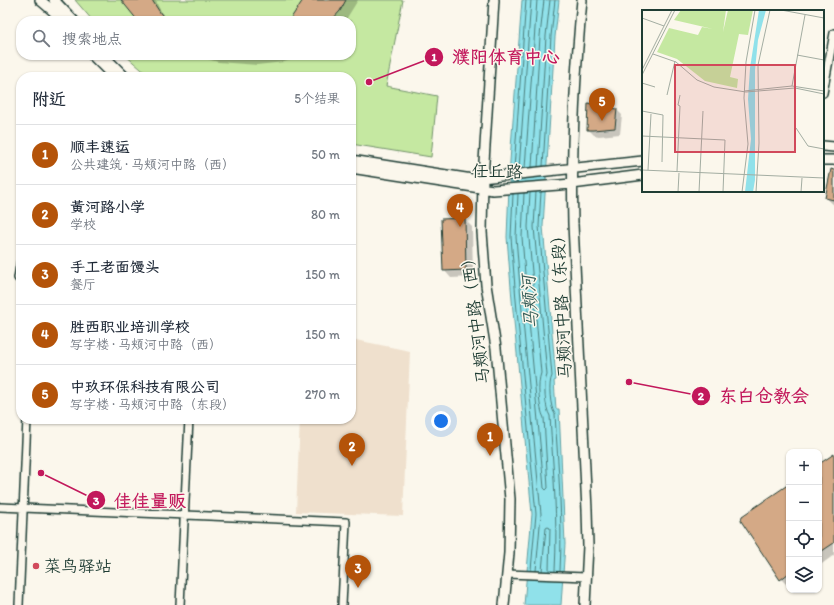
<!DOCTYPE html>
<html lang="zh">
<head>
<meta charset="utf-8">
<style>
  body { margin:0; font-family:Itim,"LXGW WenKai TC",sans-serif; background:#f6f6f7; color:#1f2937 }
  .controls { position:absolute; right:12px; bottom:12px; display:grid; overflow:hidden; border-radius:8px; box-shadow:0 1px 3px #0004 }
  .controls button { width:36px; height:36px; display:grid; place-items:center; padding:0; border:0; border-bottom:1px solid #e0e1e3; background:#fff; color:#1f2937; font:20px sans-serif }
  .you { position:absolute; left:441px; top:421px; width:14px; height:14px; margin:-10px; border:3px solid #fff; border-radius:50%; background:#1a73e8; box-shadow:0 0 0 6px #1a73e833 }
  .badge { display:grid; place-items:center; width:26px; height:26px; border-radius:50%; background:#b45309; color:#fff; font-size:13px; font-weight:700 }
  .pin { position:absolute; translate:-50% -33px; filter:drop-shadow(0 1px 2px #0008) }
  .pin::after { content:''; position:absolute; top:21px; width:14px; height:12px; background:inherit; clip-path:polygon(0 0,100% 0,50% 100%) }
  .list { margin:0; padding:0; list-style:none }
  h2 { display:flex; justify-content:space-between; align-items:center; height:52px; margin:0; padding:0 16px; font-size:17px }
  h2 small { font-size:13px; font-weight:400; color:#747a83 }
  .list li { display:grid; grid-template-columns:26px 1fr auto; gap:12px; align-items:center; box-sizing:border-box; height:60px; padding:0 16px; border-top:1px solid #e0e1e3 }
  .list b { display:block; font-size:15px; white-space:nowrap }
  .list p { margin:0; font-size:13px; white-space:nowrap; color:#747a83 }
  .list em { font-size:13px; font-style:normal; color:#747a83 }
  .icon { flex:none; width:22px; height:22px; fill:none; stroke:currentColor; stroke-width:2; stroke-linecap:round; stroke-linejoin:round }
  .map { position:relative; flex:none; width:834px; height:605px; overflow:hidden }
  .search { position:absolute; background:#fff; box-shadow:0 1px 3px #0004; left:16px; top:16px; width:340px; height:44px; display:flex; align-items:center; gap:10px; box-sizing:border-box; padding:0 14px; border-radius:16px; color:#747a83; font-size:15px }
  .panel { position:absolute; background:#fff; box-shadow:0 1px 3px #0004; left:16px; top:72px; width:340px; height:352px; border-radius:16px }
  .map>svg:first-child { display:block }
  .built { fill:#efe0cd }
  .green { fill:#c5e8a1; stroke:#72926a }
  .water { fill:#90e1ea; stroke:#639fa1 }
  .shadow { fill:#0003 }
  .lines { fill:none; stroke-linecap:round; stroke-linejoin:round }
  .shore { stroke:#4c7f7d; stroke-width:1 }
  .building { fill:#d4a986; stroke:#1f3d34 }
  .minor-casing { stroke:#1f3d34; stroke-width:10 }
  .tertiary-casing { stroke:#1f3d34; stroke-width:12 }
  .minor { stroke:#fbf7ec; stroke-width:7 }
  .tertiary { stroke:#fbf7ec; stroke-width:9 }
  .poi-dot { fill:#d1495b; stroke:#fbf7ec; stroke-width:1.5 }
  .labels { text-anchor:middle; stroke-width:3; stroke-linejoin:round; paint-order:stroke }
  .street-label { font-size:17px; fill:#1f3d34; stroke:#fbf7ec }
  .poi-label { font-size:17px; fill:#1f3d34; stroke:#fbf7ec; text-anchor:start }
  .water-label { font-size:18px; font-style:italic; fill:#365e58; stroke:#fbf7ec }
  .inset-road { fill:none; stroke:#a3ada2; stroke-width:1 }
  .view { fill:#d1495b; fill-opacity:0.15; stroke:#d1495b; stroke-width:2 }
  .inset-edge { fill:none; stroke:#1f3d34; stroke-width:2 }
  .leader { fill:none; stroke:#c2185b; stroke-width:1.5 }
  .callout-dot { fill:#c2185b; stroke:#fbf7ec; stroke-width:1.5 }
  .mark-label { font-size:12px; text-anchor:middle; font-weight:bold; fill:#fff }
  .callout-label { font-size:18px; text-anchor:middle; font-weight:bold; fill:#c2185b; stroke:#fbf7ec; stroke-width:3; stroke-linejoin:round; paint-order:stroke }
</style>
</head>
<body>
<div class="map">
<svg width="834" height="605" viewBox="0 0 834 605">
  <rect width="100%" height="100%" fill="#fbf7ec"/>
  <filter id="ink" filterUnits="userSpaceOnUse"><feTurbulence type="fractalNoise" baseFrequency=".025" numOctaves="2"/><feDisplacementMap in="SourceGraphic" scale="8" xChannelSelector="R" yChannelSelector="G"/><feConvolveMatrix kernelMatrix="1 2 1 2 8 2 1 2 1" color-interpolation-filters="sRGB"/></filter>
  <g filter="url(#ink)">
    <!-- built -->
    <path class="built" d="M351,339l59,12 -7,165 -107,-4 4,-93h51z"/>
    <!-- green -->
    <path class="green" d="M75,0h328l-17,86 51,10 -6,61 -80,-13v-67h-201l-25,-22h226v-34h-258z"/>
    <!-- water -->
    <path class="water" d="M522,0h37l-4,37 -12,189 13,154 -2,1 2,28h3l6,135 -4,61h-37l8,-91 -20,-214 -5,-63 3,-76z"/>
    <!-- shadow -->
    <path class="shadow" d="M122,0h34l2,6 9,15h-28z
      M304,0h54l-13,21h-56z
      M194,55h113l-23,7 -27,3 -39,-3z
      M617,110l5,5 -2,19 -21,2 -5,-1 -6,-6z
      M834,178v27l-8,-7z
      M464,219l8,8 1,50 -22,1 -7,-8z
      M834,455v100l-15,11v-101z
      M789,485v101h-1l-7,-7z"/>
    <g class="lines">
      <!-- shore -->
      <path class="shore" d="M543,166l8,-130 4,-36
        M532,167l8,-131 4,-36
        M538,167l8,-131 4,-36
        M525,168l12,-168
        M514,169l12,-169
        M519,169l12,-169
        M536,192l-2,35 13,148c-4,9 -2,33 3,41 3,52 8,104 5,155
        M541,192l-2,34 13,150c-4,7 -2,32 3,38 3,52 8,105 5,157
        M524,193l-2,44 5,62 17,189 2,2 2,-2 -4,-70c-5,-9 -7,-34 -3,-45l-13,-146 2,-34
        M513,194l-2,43 5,63 20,214 -5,56
        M518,194l-2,43 5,63 20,214 -5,57
        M542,571l4,-43 2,-1 2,1 -1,43"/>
    </g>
    <!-- building -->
    <path class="building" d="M121,0h31l9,14 8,7h-31z
      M303,0h43l-6,11 -9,10h-42z
      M588,103l29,6 -2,19 -22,2h-6z
      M831,169l3,1v30l-9,-2z
      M465,218l1,52 -23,1 -2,-52z
      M834,454v89l-15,10v-89z
      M789,484v89l-9,7 -39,-59 1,-5z"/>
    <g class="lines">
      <defs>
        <path id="minor" d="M823,93l11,-60
          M21,260l-3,18 3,3
          M0,507l346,15 -4,83
          M507,574l79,3
          M19,605l8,-186
          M180,605l9,-186"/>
        <path id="tertiary" d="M40,0l13,11 9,10
          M54,0l20,21
          M494,0l-11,178 -1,54 4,53 10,63 14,151 -1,54 -5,52
          M582,0c-7,74 -11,149 -9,224l14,286 1,36 -3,59
          M92,55l22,22
          M103,55l22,22
          M823,146l11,1
          M351,160l121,19 171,-18
          M823,160h11
          M351,168l142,22 79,-6 71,-9"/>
      </defs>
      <!-- minor casing -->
      <use href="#minor" class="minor-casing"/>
      <!-- tertiary casing -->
      <use href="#tertiary" class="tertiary-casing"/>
      <!-- minor -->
      <use href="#minor" class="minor"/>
      <!-- tertiary -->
      <use href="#tertiary" class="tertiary"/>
    </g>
  </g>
  <!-- markers -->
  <circle class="poi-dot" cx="36" cy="566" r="4"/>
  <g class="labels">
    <!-- street labels -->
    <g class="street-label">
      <text transform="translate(497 171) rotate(1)" y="6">任丘路</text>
      <text transform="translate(561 303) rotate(-93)" y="6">马颊河中路（东段）</text>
      <text transform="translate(475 317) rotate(-97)" y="6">马颊河中路（西）</text>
    </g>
    <!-- poi labels -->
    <g class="poi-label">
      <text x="44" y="572">菜鸟驿站</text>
    </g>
    <!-- water labels -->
    <g class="water-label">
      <text transform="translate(530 302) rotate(-94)" y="6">马颊河</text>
    </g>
  </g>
  <!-- overview -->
  <g transform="translate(642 10)">
    <rect width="182" height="182" fill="#fbf7ec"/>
    <path d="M39,0h45l-3,22 5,-22h25l-5,25 -9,-1 -9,43 8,2 -1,9 -32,-7 -28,-22 -20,-7 12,-24 29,7 4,-8 11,2 -39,-9z" fill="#c5e8a1"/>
    <path d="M117,0h7l-8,30 -3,30v110l-2,12h-8l6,-53 -3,-40 2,-31z" fill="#90e1ea"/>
    <path class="inset-road" d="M139,0l43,8M0,8l22,8M11,44l23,8 21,18 17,7 32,5 49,-4 29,6M155,45l27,5M0,60l30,-60M0,65l33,-65M0,73l13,4M150,76l13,-71M102,81l48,-5 32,5M25,85l8,-34M0,101l21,4 -1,47M154,118l12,18 16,3M0,126l83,4 -2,52M0,160l182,8M6,160l3,-56M35,161l3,-65 -2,-1 2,-10M36,182l1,-19M57,182l4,-81M100,182l6,-48 -4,-46 2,-36 9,-52M114,182l3,-49 -1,-78 12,-55M159,182l1,-14"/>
    <path class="view" d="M33,55h120v87h-120z"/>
    <rect width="182" height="182" class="inset-edge"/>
  </g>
  <!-- callouts -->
  <path class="leader" d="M369 82L434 57M629 382L701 396M41 473L96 500"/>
  <g class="callout-dot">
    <circle cx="369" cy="82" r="4"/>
    <circle cx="629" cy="382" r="4"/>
    <circle cx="41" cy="473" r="4"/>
    <circle cx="434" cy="57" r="10"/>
    <circle cx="701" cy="396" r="10"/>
    <circle cx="96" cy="500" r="10"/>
  </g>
  <g class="mark-label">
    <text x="434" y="61">1</text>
    <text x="701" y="400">2</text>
    <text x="96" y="505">3</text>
  </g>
  <g class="callout-label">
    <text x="506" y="63">濮阳体育中心</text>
    <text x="764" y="402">东白仓教会</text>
    <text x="150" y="507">佳佳量贩</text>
  </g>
</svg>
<div class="controls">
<button>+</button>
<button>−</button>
<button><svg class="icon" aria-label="locate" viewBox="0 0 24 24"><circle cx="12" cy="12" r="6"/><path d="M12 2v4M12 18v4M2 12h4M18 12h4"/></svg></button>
<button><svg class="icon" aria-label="layers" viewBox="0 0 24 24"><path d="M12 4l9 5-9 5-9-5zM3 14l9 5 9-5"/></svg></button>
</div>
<div class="you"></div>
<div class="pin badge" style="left:490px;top:456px">1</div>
<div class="pin badge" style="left:352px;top:466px">2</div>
<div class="pin badge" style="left:358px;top:588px">3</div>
<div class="pin badge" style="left:460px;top:227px">4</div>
<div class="pin badge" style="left:602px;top:121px">5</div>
<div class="search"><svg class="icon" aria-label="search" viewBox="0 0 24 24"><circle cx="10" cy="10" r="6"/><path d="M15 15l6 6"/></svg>搜索地点</div>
<section class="panel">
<h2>附近<small>5个结果</small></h2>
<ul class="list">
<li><span class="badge">1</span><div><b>顺丰速运</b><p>公共建筑 · 马颊河中路（西）</p></div><em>50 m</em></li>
<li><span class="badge">2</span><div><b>黄河路小学</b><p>学校</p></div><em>80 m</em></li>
<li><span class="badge">3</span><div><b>手工老面馒头</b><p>餐厅</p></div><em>150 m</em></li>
<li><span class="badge">4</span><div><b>胜西职业培训学校</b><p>写字楼 · 马颊河中路（西）</p></div><em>150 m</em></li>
<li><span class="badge">5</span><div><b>中玖环保科技有限公司</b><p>写字楼 · 马颊河中路（东段）</p></div><em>270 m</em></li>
</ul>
</section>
</div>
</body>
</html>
